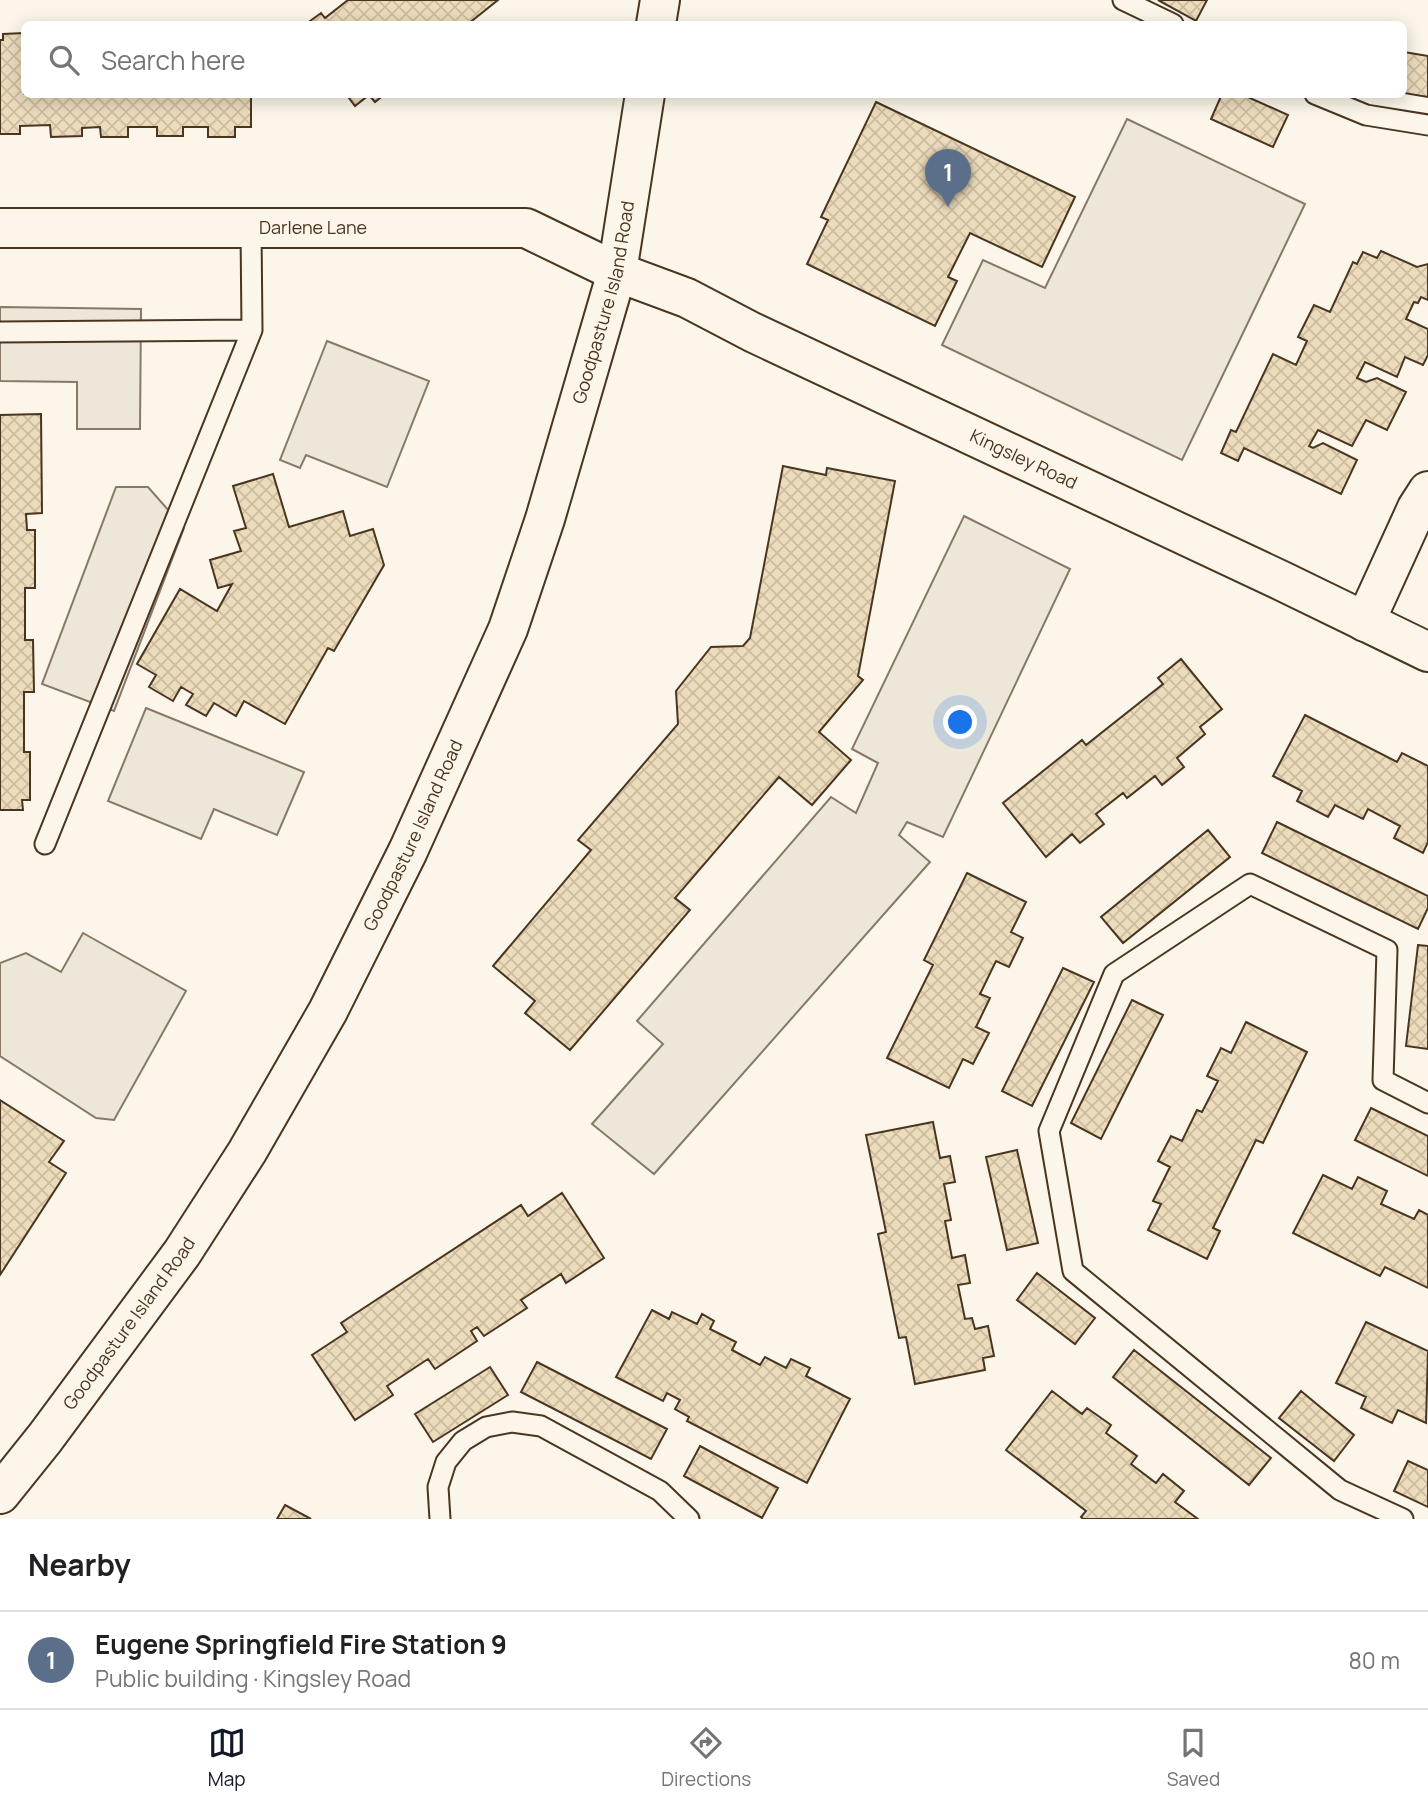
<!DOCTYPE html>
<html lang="en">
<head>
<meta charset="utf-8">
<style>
  body { margin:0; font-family:Manrope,sans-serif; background:#f2f2f2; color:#202124 }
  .you { position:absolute; left:961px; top:723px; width:24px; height:24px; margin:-18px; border:5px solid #fff; border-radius:50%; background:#1a73e8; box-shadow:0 0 0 10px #1a73e833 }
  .badge { display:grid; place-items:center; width:46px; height:46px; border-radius:50%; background:#111827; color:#fff; font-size:23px; font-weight:700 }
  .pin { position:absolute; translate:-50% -58px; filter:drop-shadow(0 2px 4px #0008) }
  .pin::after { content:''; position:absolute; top:37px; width:24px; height:21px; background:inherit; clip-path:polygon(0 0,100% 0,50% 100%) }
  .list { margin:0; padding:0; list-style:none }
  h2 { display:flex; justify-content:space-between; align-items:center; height:91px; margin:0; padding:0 28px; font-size:30px }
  h2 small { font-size:23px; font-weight:400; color:#757577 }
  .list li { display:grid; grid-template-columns:46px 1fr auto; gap:21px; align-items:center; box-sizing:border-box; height:98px; padding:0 28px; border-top:2px solid #e0e0e0 }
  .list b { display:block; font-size:26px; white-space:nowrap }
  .list p { margin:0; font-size:23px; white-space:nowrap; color:#757577 }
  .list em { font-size:23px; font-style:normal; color:#757577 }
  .icon { flex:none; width:38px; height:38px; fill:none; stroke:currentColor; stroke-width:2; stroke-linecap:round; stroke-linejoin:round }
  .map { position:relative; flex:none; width:1428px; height:1519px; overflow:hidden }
  .search { position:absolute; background:#fff; box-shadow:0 4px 18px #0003; left:21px; right:21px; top:21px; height:77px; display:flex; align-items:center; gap:18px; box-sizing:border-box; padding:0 24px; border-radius:10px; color:#757577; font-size:26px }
  .sheet { height:189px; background:#fff }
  nav { display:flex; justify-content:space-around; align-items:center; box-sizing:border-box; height:98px; border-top:2px solid #e0e0e0; background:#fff; font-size:19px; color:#757577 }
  nav a { display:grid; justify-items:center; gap:4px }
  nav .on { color:#111827 }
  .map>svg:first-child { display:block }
  .parking { fill:#ede7d9; stroke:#887966; stroke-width:2 }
  .building { fill:url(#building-cross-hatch); stroke:#4a3520; stroke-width:2 }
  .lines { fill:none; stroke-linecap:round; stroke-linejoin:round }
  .lane-casing { stroke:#4a3520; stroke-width:23 }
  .street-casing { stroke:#4a3520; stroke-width:42 }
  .secondary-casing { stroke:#4a3520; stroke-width:42 }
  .lane { stroke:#fbf6e9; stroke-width:19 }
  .street { stroke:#fbf6e9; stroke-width:38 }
  .secondary { stroke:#fbf6e9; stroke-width:38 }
  .labels { text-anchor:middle; stroke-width:5; stroke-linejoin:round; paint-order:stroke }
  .street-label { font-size:18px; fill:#4a3520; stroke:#fbf6e9 }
</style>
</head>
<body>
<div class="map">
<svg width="1428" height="1519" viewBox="0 0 1428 1519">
  <defs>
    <pattern id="building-cross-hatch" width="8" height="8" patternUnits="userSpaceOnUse" patternTransform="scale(1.75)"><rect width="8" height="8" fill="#ecdcbc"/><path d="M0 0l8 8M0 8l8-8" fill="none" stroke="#ccbda1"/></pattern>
  </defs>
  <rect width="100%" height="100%" fill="#fbf6e9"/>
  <!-- parking -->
  <path class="parking" d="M1127,119l178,85 -123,256 -240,-115 41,-85 62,28z
    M0,307l141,2 -1,120h-63v-47l-77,-1z
    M327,341l102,40 -42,106 -81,-32 -6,13 -20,-8z
    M116,487h32l36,41 -70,183 -72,-27z
    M964,516l106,53 -127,268 -36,-15 -8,13 31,27 -276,312 -62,-50 71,-80 -26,-23 194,-224 25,16 22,-50 -26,-14z
    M146,708l158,64 -27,63 -63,-26 -13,30 -93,-38z
    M83,933l103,58 -72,129 -18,-2 -96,-62v-93l26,-10 35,19z"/>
  <!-- building -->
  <path class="building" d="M348,0h150l-30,24h-162l15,-11 4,5z
    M1158,0h49l-11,21z
    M24,33v61h227v33h-16v10h-27v-10h-25v9h-26v-9h-29v10h-27l-1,-10 -18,1v8l-31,1 -1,-12 -30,1v8h-20v-94h3v-6z
    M1404,52l24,4v41l-24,-4z
    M346,94h39l-10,8 -6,-7 -14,11z
    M1222,94h19l47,21 -15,32 -62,-28z
    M876,102l199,95 -33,70 -72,-34 -22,44 9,4 -22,45 -128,-62 21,-44 -7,-3z
    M1381,251l36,16 11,-3v36l-7,-3 -3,6 -4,-1 -8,17 22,10v26l-5,10 -18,-8 -8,20 -32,-15 -8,16 9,4 11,-4 29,14 -19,38 -21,-10 -14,26 -34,-16 -9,16 4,2 10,-5 34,17 -16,34 -97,-46 -6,13 -17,-8 10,-23 5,2 37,-78 23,11 11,-24 -9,-4 16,-32 16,7 23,-50 4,2 6,-12 14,6z
    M41,414l1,99 -16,1 1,16h8v58h-10v52h8l1,52h-10v60h6v48h-8l1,10h-23v-395z
    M783,466l43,9 1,-7 68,13 -37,195 5,4 -44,52 32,28 -39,45 -33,-28 -104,121 15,12 -120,140 -45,-37 10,-12 -42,-35 98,-116 -13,-10 100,-116 -2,-33 35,-44 32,-1 7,-8z
    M273,474l16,53 54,-16 7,25 23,-7 11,36 -50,86 -6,-3 -43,76 -41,-23 -8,15 -22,-13 -8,13 -20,-11 7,-11 -12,-7 -8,14 -24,-14 7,-12 -19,-11 43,-75 37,22 15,-27 -14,4 -8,-28 31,-9 -7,-20 12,-3 -13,-42z
    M1181,659l41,50 -22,18 5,7 -28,24 7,9 -22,18 -7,-9 -28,22 -4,-5 -27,21 8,10 -24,19 -8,-9 -26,23 -43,-54 79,-63 4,5 77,-61 -5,-6z
    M1305,715l92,47 5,-9 26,13v76l-5,11 -29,-15 6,-12 -32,-17 -5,10 -28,-14 -7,12 -31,-16 5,-10 -29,-15z
    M1277,822l151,74v12l-10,21 -156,-76z
    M1208,830l22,27 -107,86 -22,-26z
    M967,873l59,29 -15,30 12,6 -14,29 -13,-6 -16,33 10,4 -14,29 13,6 -16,31 -10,-5 -14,29 -62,-30 46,-93 -9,-5z
    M1418,945l10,1v103l-22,-3z
    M1063,968l31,14 -62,124 -30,-15z
    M1132,1000l31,15 -62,124 -30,-16z
    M1246,1022l61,30 -44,91 -7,-3 -43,88 7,3 -13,28 -59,-29 13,-26 -8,-3 17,-34 -12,-6 13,-25 11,5 15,-31 5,2 16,-31 -11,-5 14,-28 10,5z
    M0,1100l64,41 -15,21 17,11 -66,102z
    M1371,1108l57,28v40l-73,-36z
    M933,1122l7,36 10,-2 5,26 -11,2 7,36 -6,1 7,37 13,-3 5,28 -12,2 7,34 7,-1 3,11 13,-3 6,30 -11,2 2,12 -70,14 -9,-47 -7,1 -21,-104 8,-2 -20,-97z
    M1017,1150l21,93 -31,7 -21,-93z
    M1323,1175l29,14 6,-12 29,14 -6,13 33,15 5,-9 9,5v73l-43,-21 -5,9 -87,-43z
    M562,1193l42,65 -38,25 -5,-9 -40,26 6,8 -43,28 -7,-9 -6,4 6,10 -42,28 -7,-10 -41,27 6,9 -38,25 -43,-65 35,-23 -6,-9 180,-118 7,11z
    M1037,1273l58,45 -20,26 -58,-44z
    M652,1310l17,9 3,-7 25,12 5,-10 12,7 -4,8 26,13 -4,8 28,15 5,-8 21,11 5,-9 19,9 -4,8 44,23 -43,84 -120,-62 2,-4 -14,-8 5,-9 -13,-7 -4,8 -47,-24z
    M1366,1322l62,29 -2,72 -28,-13 -6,13 -31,-15 5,-11 -30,-14z
    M1134,1350l137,108 -22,27 -136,-108z
    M537,1362l130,67 -16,30 -130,-67z
    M490,1367l18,28 -75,47 -18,-28z
    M1052,1391l30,23 5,-6 24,17 -5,8 31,23 -6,8 25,19 7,-9 21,17 -9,11 23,17h-115l-2,-2 5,-6 -80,-61z
    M1301,1391l53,44 -20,26 -55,-43z
    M700,1446l78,42 -16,30 -78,-42z
    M1408,1461l20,9v37l-34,-16z
    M285,1505l26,14h-34z"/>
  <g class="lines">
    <defs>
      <path id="lane" d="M1123,0l50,24
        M1315,94l51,21 62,10
        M0,332l252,-2 -1,-102
        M45,844l207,-514
        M440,1519l-2,-32 8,-25 17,-21 23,-14 26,-5 29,4 119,65 29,28
        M1403,1519l-63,-29 -267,-219 -24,-140 65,-157 136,-90 137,66 -4,130 45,23"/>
      <g id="street">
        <path id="s1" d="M0,228h526l91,44"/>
        <path d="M1365,622l52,-114 11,-17"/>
      </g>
      <g id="secondary">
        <path d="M656,24l4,-24"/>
        <path id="s2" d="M617,272l70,26 65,34 530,249 146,71"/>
        <path id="s3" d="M0,1494l45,-56 137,-185 65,-101 81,-141 80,-160 100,-222 37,-110 72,-247 28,-178"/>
      </g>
    </defs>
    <!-- lane casing -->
    <use href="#lane" class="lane-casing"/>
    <!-- street casing -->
    <use href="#street" class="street-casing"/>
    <!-- secondary casing -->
    <use href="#secondary" class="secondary-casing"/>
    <!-- lane -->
    <use href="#lane" class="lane"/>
    <!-- street -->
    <use href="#street" class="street"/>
    <!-- secondary -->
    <use href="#secondary" class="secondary"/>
  </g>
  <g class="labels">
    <!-- street labels -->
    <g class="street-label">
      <text dy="6" stroke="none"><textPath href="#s1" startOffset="313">Darlene Lane</textPath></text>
      <text dy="6" stroke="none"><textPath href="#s3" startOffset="1348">Goodpasture Island Road</textPath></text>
      <text dy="6" stroke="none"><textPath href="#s2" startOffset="448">Kingsley Road</textPath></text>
      <text dy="6" stroke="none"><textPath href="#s3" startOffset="780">Goodpasture Island Road</textPath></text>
      <text dy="6" stroke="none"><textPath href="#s3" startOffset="214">Goodpasture Island Road</textPath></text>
    </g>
  </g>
</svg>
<div class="you"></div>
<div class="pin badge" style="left:948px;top:207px;background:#5c6f8a">1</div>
<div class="search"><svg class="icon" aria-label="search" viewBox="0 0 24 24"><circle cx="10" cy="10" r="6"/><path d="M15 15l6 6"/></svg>Search here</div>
</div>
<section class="sheet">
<h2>Nearby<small></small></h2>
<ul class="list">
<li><span class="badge" style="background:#5c6f8a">1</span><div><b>Eugene Springfield Fire Station 9</b><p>Public building · Kingsley Road</p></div><em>80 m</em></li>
</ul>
</section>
<nav>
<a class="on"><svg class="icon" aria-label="map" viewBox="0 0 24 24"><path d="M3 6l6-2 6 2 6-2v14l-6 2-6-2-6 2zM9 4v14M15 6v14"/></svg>Map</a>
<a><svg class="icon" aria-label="directions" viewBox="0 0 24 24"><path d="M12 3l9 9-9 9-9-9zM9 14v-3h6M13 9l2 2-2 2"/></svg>Directions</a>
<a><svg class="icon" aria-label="saved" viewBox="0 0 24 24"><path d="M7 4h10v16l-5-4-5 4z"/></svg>Saved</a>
</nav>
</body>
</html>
